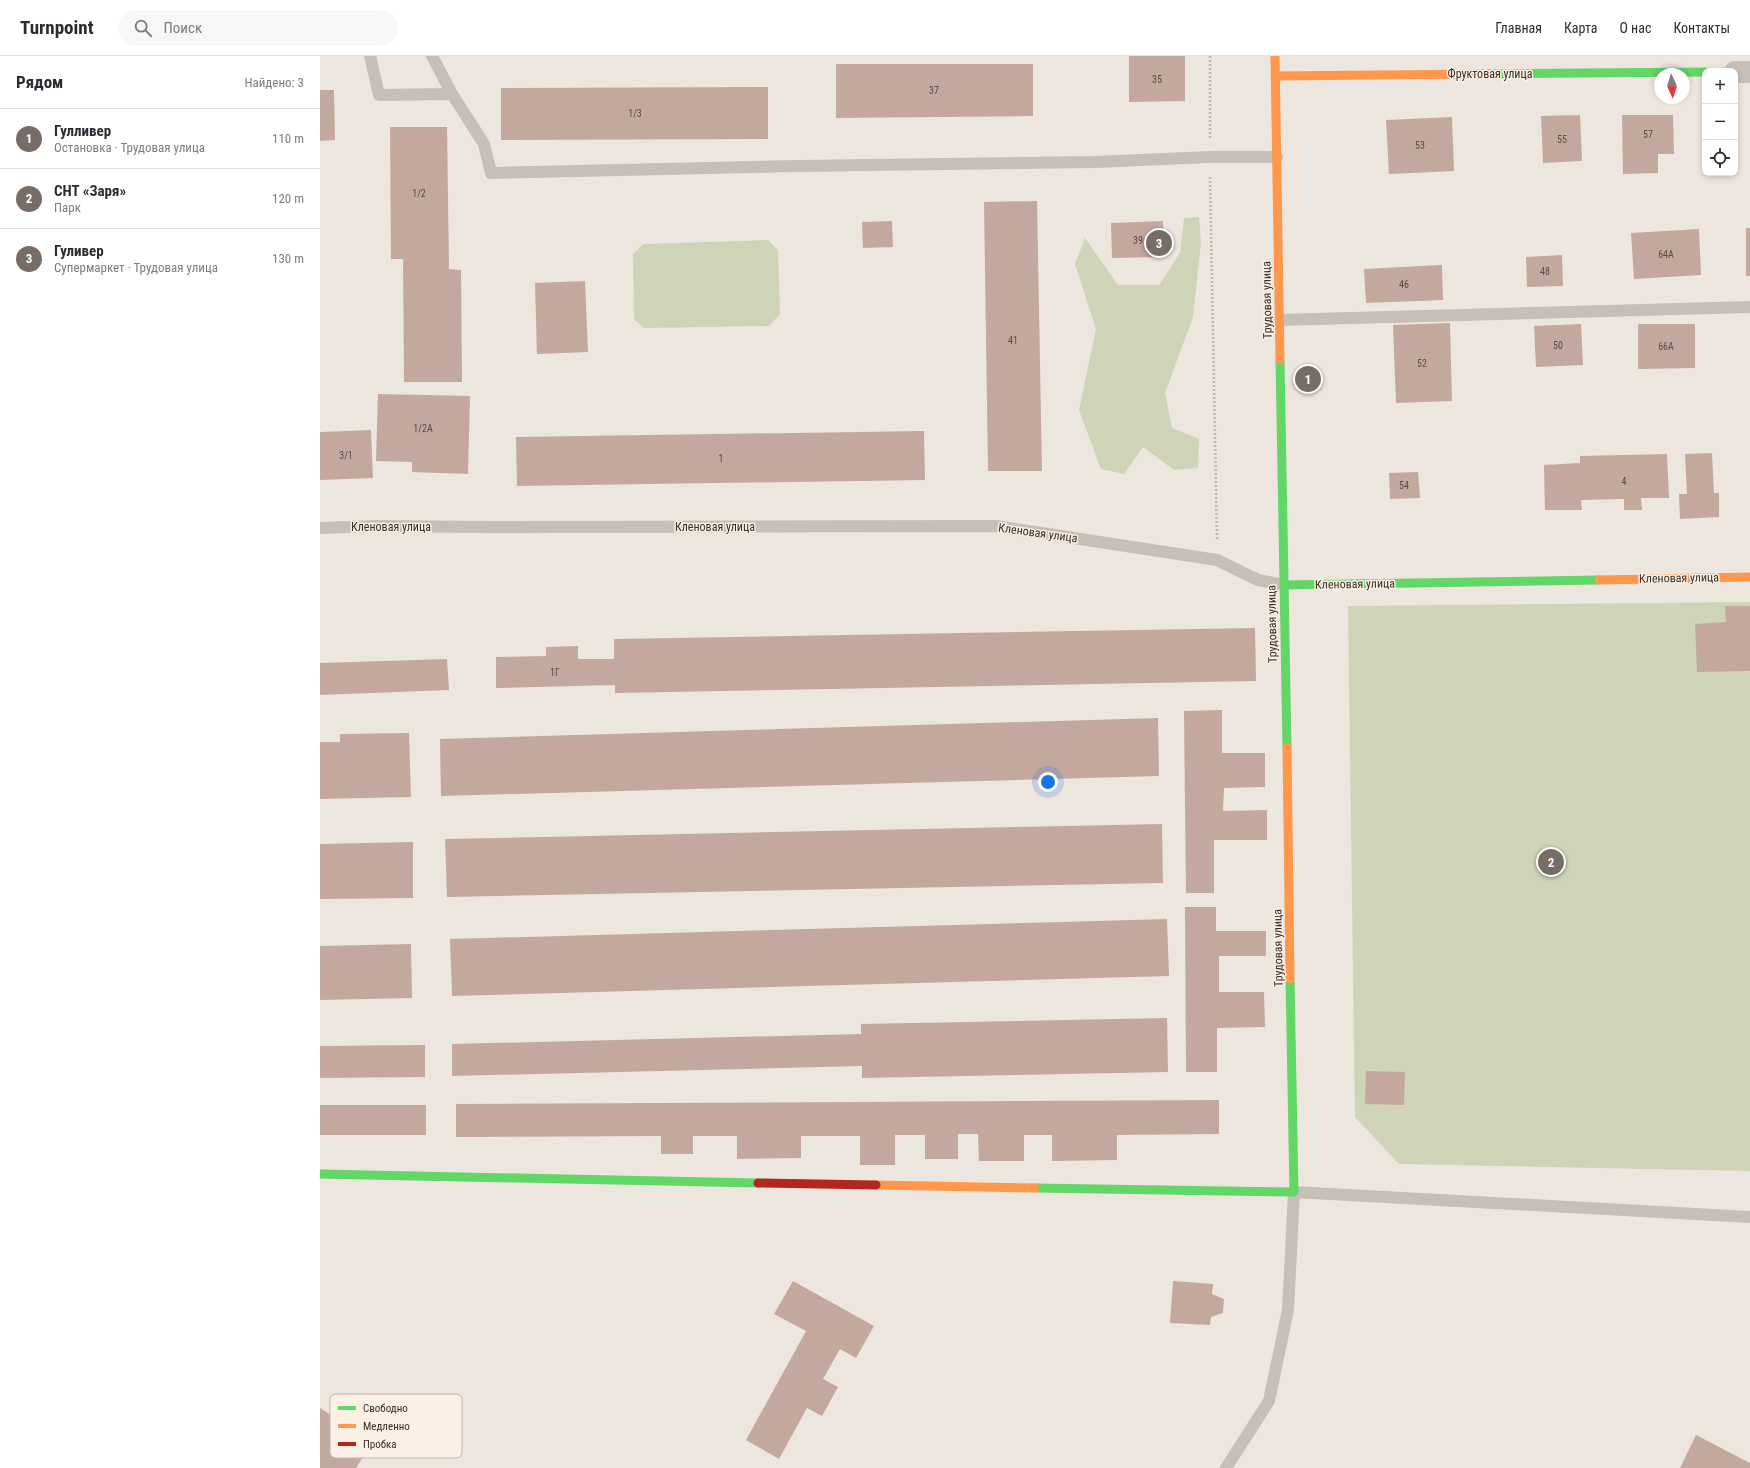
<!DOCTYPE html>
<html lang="ru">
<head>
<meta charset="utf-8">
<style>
  body { margin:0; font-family:"Roboto Condensed",sans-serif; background:#f7f7f7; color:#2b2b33 }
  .controls { position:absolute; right:12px; top:12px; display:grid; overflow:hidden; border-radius:8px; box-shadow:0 2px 6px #0003 }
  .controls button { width:36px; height:36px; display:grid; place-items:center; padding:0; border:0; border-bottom:1px solid #e1e1e2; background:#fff; color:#2b2b33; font:20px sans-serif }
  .compass { position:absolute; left:1334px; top:12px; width:36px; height:36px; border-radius:50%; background:#fff; box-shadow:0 2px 6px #0003; rotate:176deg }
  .you { position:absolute; left:728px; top:726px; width:14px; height:14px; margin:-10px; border:3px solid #fff; border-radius:50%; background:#1a73e8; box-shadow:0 0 0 6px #1a73e833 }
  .badge { display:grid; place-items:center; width:26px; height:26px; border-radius:50%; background:#776c66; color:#fff; font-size:13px; font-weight:700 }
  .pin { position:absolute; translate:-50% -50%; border:2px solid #fff; box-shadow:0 1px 4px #0006 }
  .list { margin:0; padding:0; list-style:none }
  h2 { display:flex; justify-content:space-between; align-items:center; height:52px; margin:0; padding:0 16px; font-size:17px }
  h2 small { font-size:13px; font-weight:400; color:#7c7c81 }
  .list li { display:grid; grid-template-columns:26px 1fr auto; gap:12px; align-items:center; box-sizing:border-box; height:60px; padding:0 16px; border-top:1px solid #e1e1e2 }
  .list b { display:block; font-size:15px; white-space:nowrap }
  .list p { margin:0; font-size:13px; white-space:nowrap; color:#7c7c81 }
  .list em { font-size:13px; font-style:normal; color:#7c7c81 }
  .icon { flex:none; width:22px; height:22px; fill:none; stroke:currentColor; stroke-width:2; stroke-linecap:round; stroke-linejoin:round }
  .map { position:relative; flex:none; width:1430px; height:1412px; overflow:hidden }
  header { display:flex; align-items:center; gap:24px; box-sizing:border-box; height:56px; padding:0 20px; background:#fff; border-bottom:1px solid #e1e1e2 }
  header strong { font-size:19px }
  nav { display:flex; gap:22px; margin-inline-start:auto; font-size:14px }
  .search { width:280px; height:36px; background:#f7f7f7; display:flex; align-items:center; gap:10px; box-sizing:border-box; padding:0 14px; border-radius:22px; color:#7c7c81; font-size:15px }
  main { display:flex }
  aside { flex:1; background:#fff }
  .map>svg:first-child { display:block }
  .green { fill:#cfd3b7 }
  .building { fill:#c3a89e }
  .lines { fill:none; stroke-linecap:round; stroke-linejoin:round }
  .path { stroke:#beb6b0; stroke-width:2.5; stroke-dasharray:2 2; stroke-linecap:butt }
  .lane { stroke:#c6beb7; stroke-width:12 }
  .street { stroke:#c6beb7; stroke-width:22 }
  .fast { stroke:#63d668; stroke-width:9 }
  .slow { stroke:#ff974d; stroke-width:9 }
  .jam { stroke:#b3261e; stroke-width:9 }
  .labels { text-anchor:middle; stroke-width:3; stroke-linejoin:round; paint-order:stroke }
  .number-label { font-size:10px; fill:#5a4a44 }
  .street-label { font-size:12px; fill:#372b26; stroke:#fbf0e5 }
  .key { fill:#fbf0e5; stroke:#c0b5ac; stroke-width:1 }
  .key-label { font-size:11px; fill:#372b26 }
</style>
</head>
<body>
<header>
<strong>Turnpoint</strong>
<div class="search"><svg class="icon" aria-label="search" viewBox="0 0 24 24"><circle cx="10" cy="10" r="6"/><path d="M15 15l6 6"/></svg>Поиск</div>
<nav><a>Главная</a><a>Карта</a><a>О нас</a><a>Контакты</a></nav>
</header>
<main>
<aside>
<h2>Рядом<small>Найдено: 3</small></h2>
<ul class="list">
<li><span class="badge">1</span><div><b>Гулливер</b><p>Остановка · Трудовая улица</p></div><em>110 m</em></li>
<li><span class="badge">2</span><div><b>СНТ «Заря»</b><p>Парк</p></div><em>120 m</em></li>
<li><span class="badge">3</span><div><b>Гуливер</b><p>Супермаркет · Трудовая улица</p></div><em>130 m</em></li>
</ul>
</aside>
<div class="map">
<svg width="1430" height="1412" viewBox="0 0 1430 1412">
  <rect width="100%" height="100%" fill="#ede6de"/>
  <!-- green -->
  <path class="green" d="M879,161l2,26 -8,74 -28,76 7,35 27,11 -1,29 -24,2 -31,-23 -19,27 -23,-5 -22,-59 17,-81 -21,-65 10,-26 33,47h41l21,-32 4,-35z
    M448,184l10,10 2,64 -11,12 -125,2 -10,-9 -1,-65 10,-10z
    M1430,546v569l-351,-7 -44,-47 -7,-511z"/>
  <!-- building -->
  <path class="building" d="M809,0h56v45l-56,1z
    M516,8h197v52l-197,2z
    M448,31v52l-267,1v-52z
    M0,34h14l1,50 -15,1z
    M1260,59l2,46 -39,2 -2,-47z
    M1302,59h51l1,39h-16v19l-35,1z
    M1132,61l2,54 -65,3 -3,-54z
    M70,71h57l2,142 12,1 1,112h-58l-1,-123h-12z
    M717,145l5,270h-54l-4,-269z
    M572,165l1,26 -30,1 -1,-26z
    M843,165l1,36 -52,1 -1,-35z
    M1426,172h4v48h-4z
    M1379,173l2,46 -67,4 -3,-46z
    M1242,199l1,31 -36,1 -1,-30z
    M1122,209l1,35 -77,3 -2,-34z
    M265,225l3,71 -51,2 -2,-71z
    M1130,267l2,78 -56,2 -3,-78z
    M1261,268l2,41 -47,2 -2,-41z
    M1318,268h57v44l-57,1z
    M58,338l92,2 -2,78 -56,-2v-10l-36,-1z
    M51,374l2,48 -53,2v-48z
    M604,375l1,49 -408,6 -1,-49z
    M1392,397l2,40h5v24l-39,2 -1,-25h8l-2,-40z
    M1347,398l2,44h-28l1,12h-18v-11l-43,1 1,10h-37l-1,-45 36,-2v-7z
    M1098,416l2,26 -30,1 -1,-26z
    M1405,550h25v65l-53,1 -2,-48 31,-2z
    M935,572l1,53 -641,12v-8l-119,3v-31l50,-1v-9l32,-1v13h36v-20z
    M127,603l2,31 -129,5v-32z
    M902,654v43h43v34l-41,1 -1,23 44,-1v30h-53v53h-28l-2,-182z
    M838,662l1,58 -718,20 -1,-57z
    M89,677l2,64 -91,2v-57h20v-8z
    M842,768l1,59 -716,14 -2,-58z
    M93,786v56l-93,1v-55z
    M865,851h31v24h50v25h-47v36h45l1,35 -48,1v44h-31z
    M847,863l2,57 -717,20 -2,-57z
    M91,888l1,54 -92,2v-54z
    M847,962l1,54 -306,6v-12l-410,10v-32l409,-10v-10z
    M105,989v32l-105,1v-32z
    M1046,1015l39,1 -1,33 -39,-1z
    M899,1044v34l-102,1v25l-65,1v-26h-28v26h-45l-1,-27h-20v25h-33v-24h-30v30h-35v-29h-59v22l-64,1v-23h-44v18h-32v-18l-205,1v-33z
    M0,1049h106v30h-106z
    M473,1225l81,45 -18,32 -16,-9 -17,30 15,8 -16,29 -15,-8 -28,51 -33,-19 60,-109 -32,-17z
    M853,1225l40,3 -1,10 12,5 -1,14 -12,4 -1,8 -40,-2z
    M0,1352l53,33 -17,27h-36z
    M1376,1379l54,28v5h-70z"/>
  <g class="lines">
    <!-- path -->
    <path class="path" d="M890,82v-82
      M890,121l7,363"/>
    <!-- lane -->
    <path class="lane" d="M50,0l9,39 73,-1 32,50 7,29 308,-7 296,-4 115,-5h67
      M112,0l20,38
      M959,264l471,-13
      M0,472l57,-2 112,1 507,-1 221,34 41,20 26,5
      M906,1412l43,-67 19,-91 6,-118 456,25"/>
    <!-- street -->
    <path class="street" d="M1415,16h15"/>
    <!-- fast -->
    <path class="fast" d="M1162,18l223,-2
      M960,304l7,387
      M964,529l315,-5
      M0,1118l438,9
      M715,1132l259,4 -4,-213"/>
    <!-- slow -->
    <path class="slow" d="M955,0l5,304
      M955,20l207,-2
      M1279,524l151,-3
      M967,691l3,232
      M556,1129l159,3"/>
    <!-- jam -->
    <path class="jam" d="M438,1127l118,2"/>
  </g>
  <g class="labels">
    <!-- number labels -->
    <g class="number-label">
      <text x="837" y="27">35</text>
      <text x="614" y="38">37</text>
      <text x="315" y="61">1/3</text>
      <text x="1328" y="82">57</text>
      <text x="1242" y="87">55</text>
      <text x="1100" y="93">53</text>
      <text x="99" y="141">1/2</text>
      <text x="818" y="188">39</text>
      <text x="1346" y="202">64А</text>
      <text x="1225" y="219">48</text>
      <text x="1084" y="232">46</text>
      <text x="693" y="288">41</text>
      <text x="1238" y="293">50</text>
      <text x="1346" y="294">66А</text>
      <text x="1102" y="311">52</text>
      <text x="103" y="376">1/2А</text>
      <text x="26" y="403">3/1</text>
      <text x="401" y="406">1</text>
      <text x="1304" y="429">4</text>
      <text x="1084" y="433">54</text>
      <text x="235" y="620">1Г</text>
    </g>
    <!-- street labels -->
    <g class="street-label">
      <text x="1170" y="22">Фруктовая улица</text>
      <text transform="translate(947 244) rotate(-91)" y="4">Трудовая улица</text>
      <text x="71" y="475">Кленовая улица</text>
      <text x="395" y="475">Кленовая улица</text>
      <text transform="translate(718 477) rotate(8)" y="4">Кленовая улица</text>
      <text transform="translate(1359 522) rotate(-1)" y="4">Кленовая улица</text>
      <text transform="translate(1035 528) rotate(-1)" y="4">Кленовая улица</text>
      <text transform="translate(952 568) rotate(-91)" y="4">Трудовая улица</text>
      <text transform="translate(958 892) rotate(-91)" y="4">Трудовая улица</text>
    </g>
  </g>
  <!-- legend -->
  <rect x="10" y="1338" width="132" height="64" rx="6" class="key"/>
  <rect x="18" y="1350" width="18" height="4" fill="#63d668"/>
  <rect x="18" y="1368" width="18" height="4" fill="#ff974d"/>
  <rect x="18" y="1386" width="18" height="4" fill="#b3261e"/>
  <g class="key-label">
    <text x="43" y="1356">Свободно</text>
    <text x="43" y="1374">Медленно</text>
    <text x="43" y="1392">Пробка</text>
  </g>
</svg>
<div class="controls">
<button>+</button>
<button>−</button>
<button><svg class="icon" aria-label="locate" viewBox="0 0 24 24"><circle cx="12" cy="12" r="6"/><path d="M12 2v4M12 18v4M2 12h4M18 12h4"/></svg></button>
</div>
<svg class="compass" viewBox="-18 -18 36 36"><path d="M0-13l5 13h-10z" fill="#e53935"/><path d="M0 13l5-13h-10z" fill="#7c7c81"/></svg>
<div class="you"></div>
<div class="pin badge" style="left:988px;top:323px">1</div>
<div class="pin badge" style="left:1231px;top:806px">2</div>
<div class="pin badge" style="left:839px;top:187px">3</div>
</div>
</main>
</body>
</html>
